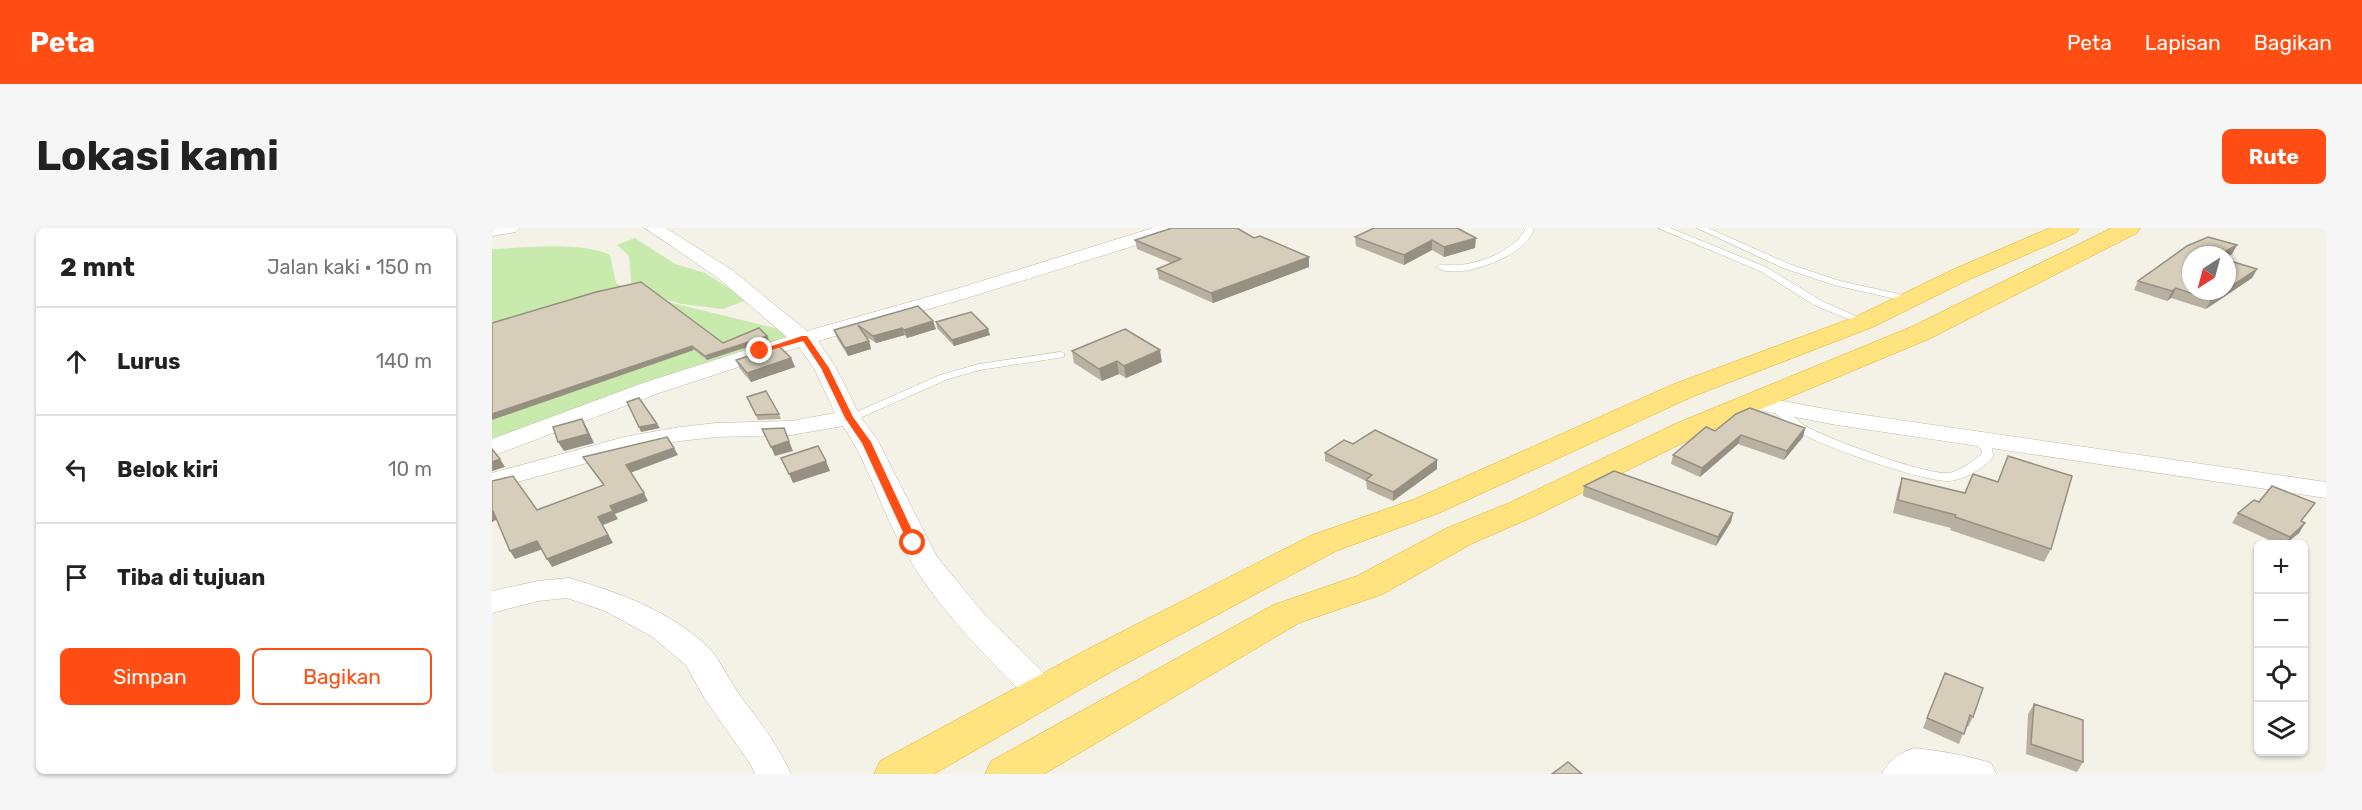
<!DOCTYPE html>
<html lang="id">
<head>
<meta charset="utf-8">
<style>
  body { margin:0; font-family:Rubik,sans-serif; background:#f6f6f6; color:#222 }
  .controls { position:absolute; right:18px; bottom:18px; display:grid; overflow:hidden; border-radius:9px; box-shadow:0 2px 4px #0004 }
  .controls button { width:54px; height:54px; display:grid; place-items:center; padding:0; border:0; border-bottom:2px solid #e0e0e0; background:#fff; color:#222; font:30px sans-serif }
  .compass { position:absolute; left:1690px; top:18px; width:54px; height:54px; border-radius:50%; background:#fff; box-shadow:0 2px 4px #0004; rotate:216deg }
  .stop { position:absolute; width:18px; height:18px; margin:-14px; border:4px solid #ff4d13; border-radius:50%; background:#fff }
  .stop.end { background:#ff4d13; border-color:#fff; box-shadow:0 2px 6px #0008 }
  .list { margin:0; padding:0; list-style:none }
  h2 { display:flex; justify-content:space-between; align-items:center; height:78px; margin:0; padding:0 24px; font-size:26px }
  h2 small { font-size:20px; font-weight:400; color:#767676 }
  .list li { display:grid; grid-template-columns:39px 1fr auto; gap:18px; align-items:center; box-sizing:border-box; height:108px; padding:0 24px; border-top:2px solid #e0e0e0 }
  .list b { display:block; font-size:22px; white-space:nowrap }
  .list em { font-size:20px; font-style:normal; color:#767676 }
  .actions { display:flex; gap:12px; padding:18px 24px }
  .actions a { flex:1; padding:14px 0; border:2px solid #ff4d13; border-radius:9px; text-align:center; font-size:21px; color:#ff4d13 }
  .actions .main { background:#ff4d13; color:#fff }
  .icon { flex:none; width:33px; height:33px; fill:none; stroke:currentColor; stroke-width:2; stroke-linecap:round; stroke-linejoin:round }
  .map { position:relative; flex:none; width:1834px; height:546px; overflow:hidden; border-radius:9px }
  header { display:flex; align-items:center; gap:36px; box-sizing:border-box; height:84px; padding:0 30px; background:#ff4d13; color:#fff }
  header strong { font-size:28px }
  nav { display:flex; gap:33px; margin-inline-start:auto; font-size:21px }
  .intro { display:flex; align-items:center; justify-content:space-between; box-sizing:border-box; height:144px; padding:0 36px }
  h1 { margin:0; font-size:42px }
  .button { padding:15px 27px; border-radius:9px; background:#ff4d13; color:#fff; font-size:21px; font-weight:700 }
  main { display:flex; gap:36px; padding:0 36px }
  aside { flex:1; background:#fff; border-radius:9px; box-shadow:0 2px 4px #0004 }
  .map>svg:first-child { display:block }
  .green { fill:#c9eaad }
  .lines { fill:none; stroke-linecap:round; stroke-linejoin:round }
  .service-casing { stroke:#c0baa9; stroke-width:1 }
  .minor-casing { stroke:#c0baa9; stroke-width:1 }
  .trunk-casing { stroke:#e5b330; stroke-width:1 }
  .service { fill:#fff; fill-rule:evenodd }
  .minor { fill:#fff; fill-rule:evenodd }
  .trunk { fill:#ffe37e; fill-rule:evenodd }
  .wall { fill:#b8b1a1 }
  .shaded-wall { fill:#969083 }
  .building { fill:#d6cebb; stroke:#969083; stroke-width:1.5 }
  .route { fill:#ff4d13 }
</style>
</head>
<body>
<header>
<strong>Peta</strong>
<nav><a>Peta</a><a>Lapisan</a><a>Bagikan</a></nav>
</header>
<div class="intro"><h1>Lokasi kami</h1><a class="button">Rute</a></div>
<main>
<aside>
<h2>2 mnt<small>Jalan kaki · 150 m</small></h2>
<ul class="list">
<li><svg class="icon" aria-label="ahead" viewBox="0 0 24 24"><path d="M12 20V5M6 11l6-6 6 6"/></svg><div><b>Lurus</b></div><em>140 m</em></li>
<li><svg class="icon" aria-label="left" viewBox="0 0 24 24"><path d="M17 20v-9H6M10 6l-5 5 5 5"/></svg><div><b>Belok kiri</b></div><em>10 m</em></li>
<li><svg class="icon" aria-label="arrive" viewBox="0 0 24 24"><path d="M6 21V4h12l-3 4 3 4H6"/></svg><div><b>Tiba di tujuan</b></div></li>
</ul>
<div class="actions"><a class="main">Simpan</a><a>Bagikan</a></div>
</aside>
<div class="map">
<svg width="1834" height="546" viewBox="0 0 1834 546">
  <rect width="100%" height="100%" fill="#f4f1e7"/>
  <!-- green -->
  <path class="green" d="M143,10l40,26 30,9 43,27 -26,9 -40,-5 -46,-12 8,4 147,36 6,6 -305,106v-195c33,-1 88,-8 118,6l6,28 16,8 -3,-35 -12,-11z"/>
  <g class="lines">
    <defs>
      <path id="service" d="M1034,0h8c-2,6 -5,12 -10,16 -15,16 -69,37 -88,23 7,-4 15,-1 24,-2 24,-3 54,-14 66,-37z
        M1166,0h12l96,39 56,34 47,21 -5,3 -4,-1 -46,-19 -54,-34z
        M1205,0h11l81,36 51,17 73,16 5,3 -5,3 -79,-18 -51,-17z
        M568,124l4,1v4l-84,13 -32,9 -95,42 -4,1 -6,-4 97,-43 39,-11z
        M1283,174l4,1c8,7 16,16 25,22 20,13 122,50 144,48 12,-1 24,-12 33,-18l1,-5 -13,-11 6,-4 17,11 1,11c-9,11 -29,23 -44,24 -26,1 -131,-36 -154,-51 -9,-6 -16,-15 -24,-21l-2,-3z"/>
      <path id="minor" d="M0,0h27l-3,4 -24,4z
        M153,0h21l66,42 75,61 149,-42 197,-61h28l-3,4 -208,65 -152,44 18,27 24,48 18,25 59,116 48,58 69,68 5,9 -5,9 -12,4 -12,-4c-46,-47 -93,-93 -126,-151 -23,-40 -35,-86 -61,-124l-52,9 -75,2 -36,4 -53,11 -135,37v-16l132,-36 56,-10 36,-4 75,-2 44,-8 -21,-45 -15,-21 -140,46 -167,63v-17l151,-56 144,-46 -69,-59z
        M1263,168l82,15 489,71v16l-489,-73 -90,-17 -4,-5 4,-5z
        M77,350c49,14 101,33 139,69 11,11 23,36 33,50 19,25 37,48 50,77h-36l-4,-9 -48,-69 -17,-31 -35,-29 -46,-25 -38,-13 -29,3 -46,12v-22l46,-10z
        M1422,520c27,3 51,7 77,15l5,11h-114c7,-14 17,-21 32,-26z"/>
      <path id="trunk" d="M1558,0h29l-3,5 -108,47 -95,47 -179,69 -255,117 -103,38 -220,118 -182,105h-60l6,-13 208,-112 224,-114 103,-36 259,-115 181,-67 97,-47z
        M1620,0h28l-3,5 -208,106 -230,96 -166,82 -62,27 -88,50 -84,29 -255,151h-59l6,-13 282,-156 84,-29 90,-48 62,-25 168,-80 234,-96z"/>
    </defs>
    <!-- service casing -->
    <use href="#service" class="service-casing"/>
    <!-- minor casing -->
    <use href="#minor" class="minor-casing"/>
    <!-- trunk casing -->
    <use href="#trunk" class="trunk-casing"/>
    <!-- service -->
    <use href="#service" class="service"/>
    <!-- minor -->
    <use href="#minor" class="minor"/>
    <!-- trunk -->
    <use href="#trunk" class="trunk"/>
  </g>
  <!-- wall -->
  <path class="wall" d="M882,0l101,20 -31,9 -12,-7 -28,15 -48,-19 -1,-9z
    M1716,9l29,8 -5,9 -5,3v-2h-36v36h36v-31l30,9 -5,9 -46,31 -35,-11 -4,3 -33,-11 4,-9 49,-35z
    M762,10l55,19v10l-96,36 -54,-24 -2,-10 14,-6 -34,-14 -2,-9z
    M426,78l18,23 -29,9 -2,-3 -29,8 -11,-7 4,5 2,8 -23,7 -11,-18 -3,-8z
    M444,94l54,13 -36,11 -17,-18z
    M0,95l231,20 46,-3 -62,20 -13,-10z
    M580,123l90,11 -36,16 -7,-4 -17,7 -28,-18z
    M299,130l4,9 -44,15 -11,-13 -4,-9z
    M255,169l32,17 2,5 -23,1z
    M1313,200l-2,9 -19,23 -46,-16 -38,33 -29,-13 2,-9 42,-24z
    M861,216l84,16v9l-44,32 -26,-12 -1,-8 -41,-20v-8z
    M1516,228l43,93 -7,13 -94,-32 1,-2 -58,-15 5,-23 4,-12 63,15 33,-11z
    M1092,258l149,27 -2,9 -15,24 -133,-50z
    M1746,285l63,8 4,2 -6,10 -13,11h-8l-46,-21z
    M1453,445l28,44 -5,10 -2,-1 -7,18 -36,-16z
    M1542,476l49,58 -6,10 -51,-18 2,-40z"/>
  <!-- shaded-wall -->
  <path class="shaded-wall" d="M984,10l-1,10 -31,9v-10z
    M940,12v10l-28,15v-10z
    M1745,17l-5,9 -5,3v-2h-8z
    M817,29v10l-96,36 -2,-10z
    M1765,41l-5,9 -46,31 5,-9 13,-9h3v-2z
    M1684,60l-5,10 -4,3 5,-10z
    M441,93l3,8 -29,9 -3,-8z
    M410,100l3,7 -29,8 -3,-7z
    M496,101l2,6 -36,11 -2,-6z
    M275,108l2,4 -62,20 -2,-4z
    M377,113l2,8 -23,7 -3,-8z
    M200,118l2,4 -202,70v-6z
    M668,122l2,12 -36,16 -2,-12z
    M299,130l4,9 -44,15 -4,-9z
    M625,133l2,13 -17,7 -3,-12z
    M90,191l5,9 7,15 -30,8 -6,-9z
    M165,196l3,4 -19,4 -2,-5z
    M292,200l9,23 -18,5 -4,-9z
    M1313,200l-2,9 -19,23 3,-9z
    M1249,207l-3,9 -38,33 2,-9z
    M182,220l4,7 -48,18 -4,-8z
    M8,231l5,8 -13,4v-9z
    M945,232v9l-44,32v-9z
    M334,233l4,10 -37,12 -4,-9z
    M152,265l4,8 -33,13 3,5 -15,6 10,18 -61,24 -5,-8 51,-42 12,-11z
    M0,283h1l5,8 -6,3z
    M1241,285l-2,9 -15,24 2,-9z
    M1813,295l-6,10 -14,11 5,-7z
    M45,313l6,8 -28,10 -5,-8z"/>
  <!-- building -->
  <path class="building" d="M680,0h65l17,10 6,-2 49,21 -98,36 -54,-24 24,-10 -46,-19z
    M882,0h83l19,10 -32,9 -12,-7 -28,15 -49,-18z
    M1716,9l29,8 -18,10h-28v36h33l-13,9 -35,-12 -4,3 -34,-10 49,-35z
    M1735,32l30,9 -30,20z
    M149,54l82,61 36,-15 8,8 -62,20 -13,-10 -200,68v-91l104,-31z
    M426,78l15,15 -29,9 -2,-2 -29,8 -15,-11 11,16 -24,7 -11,-18z
    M479,84l17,17 -36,11 -16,-18z
    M633,101l35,21 -36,16 -7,-5 -18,8 -27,-18z
    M287,118l12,12 -44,15 -11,-13z
    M274,163l13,23 -23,1 -9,-18z
    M147,170l18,26 -18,3 -12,-25z
    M1258,180l55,20 -18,23 -46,-16 -39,33 -29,-13 33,-28 9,4 21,-17z
    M90,191l6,15 -30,8 -5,-15z
    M292,200l5,13 -18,6 -9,-18z
    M883,202l62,30 -44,32 -27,-12 6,-5 -47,-22 19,-13 9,4z
    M175,209l7,11 -48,17 18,28 -34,13 3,5 -15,6 10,18 -61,24 -10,-18 -27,10 -17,-40h-1v-30l21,-5 24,34 67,-25 -21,-28z
    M326,218l8,15 -37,13 -8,-16z
    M0,221l8,10 -8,3z
    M1516,228l64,20 -21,73 -96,-32 1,-2 -58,-15 4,-22 63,15 8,-19 25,8z
    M1122,243l119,42 -15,24 -134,-51z
    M1780,258l43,17 -14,18 4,2 -15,14 -52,-24 16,-13 5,2z
    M1453,445l38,15 -10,29 -3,-2 -6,19 -37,-16z
    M1542,476l49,16v42l-52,-18z
    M1076,534l14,12h-30z"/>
  <!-- route -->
  <path class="route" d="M310,108h5l22,32 24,49 18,25 47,101 -1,3h-8l-1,-3 -46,-100 -17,-25 -24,-50 -18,-27 -43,12 -3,-2z"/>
</svg>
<div class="controls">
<button>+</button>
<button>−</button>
<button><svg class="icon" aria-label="locate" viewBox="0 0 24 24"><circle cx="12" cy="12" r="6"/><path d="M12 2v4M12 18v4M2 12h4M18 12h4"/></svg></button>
<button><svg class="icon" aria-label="layers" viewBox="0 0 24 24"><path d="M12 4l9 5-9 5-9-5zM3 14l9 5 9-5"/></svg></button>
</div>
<svg class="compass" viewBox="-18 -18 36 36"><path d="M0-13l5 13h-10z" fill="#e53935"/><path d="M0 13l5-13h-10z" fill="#767676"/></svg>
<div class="stop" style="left:421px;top:315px"></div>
<div class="stop end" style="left:268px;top:123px"></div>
</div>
</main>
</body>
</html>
